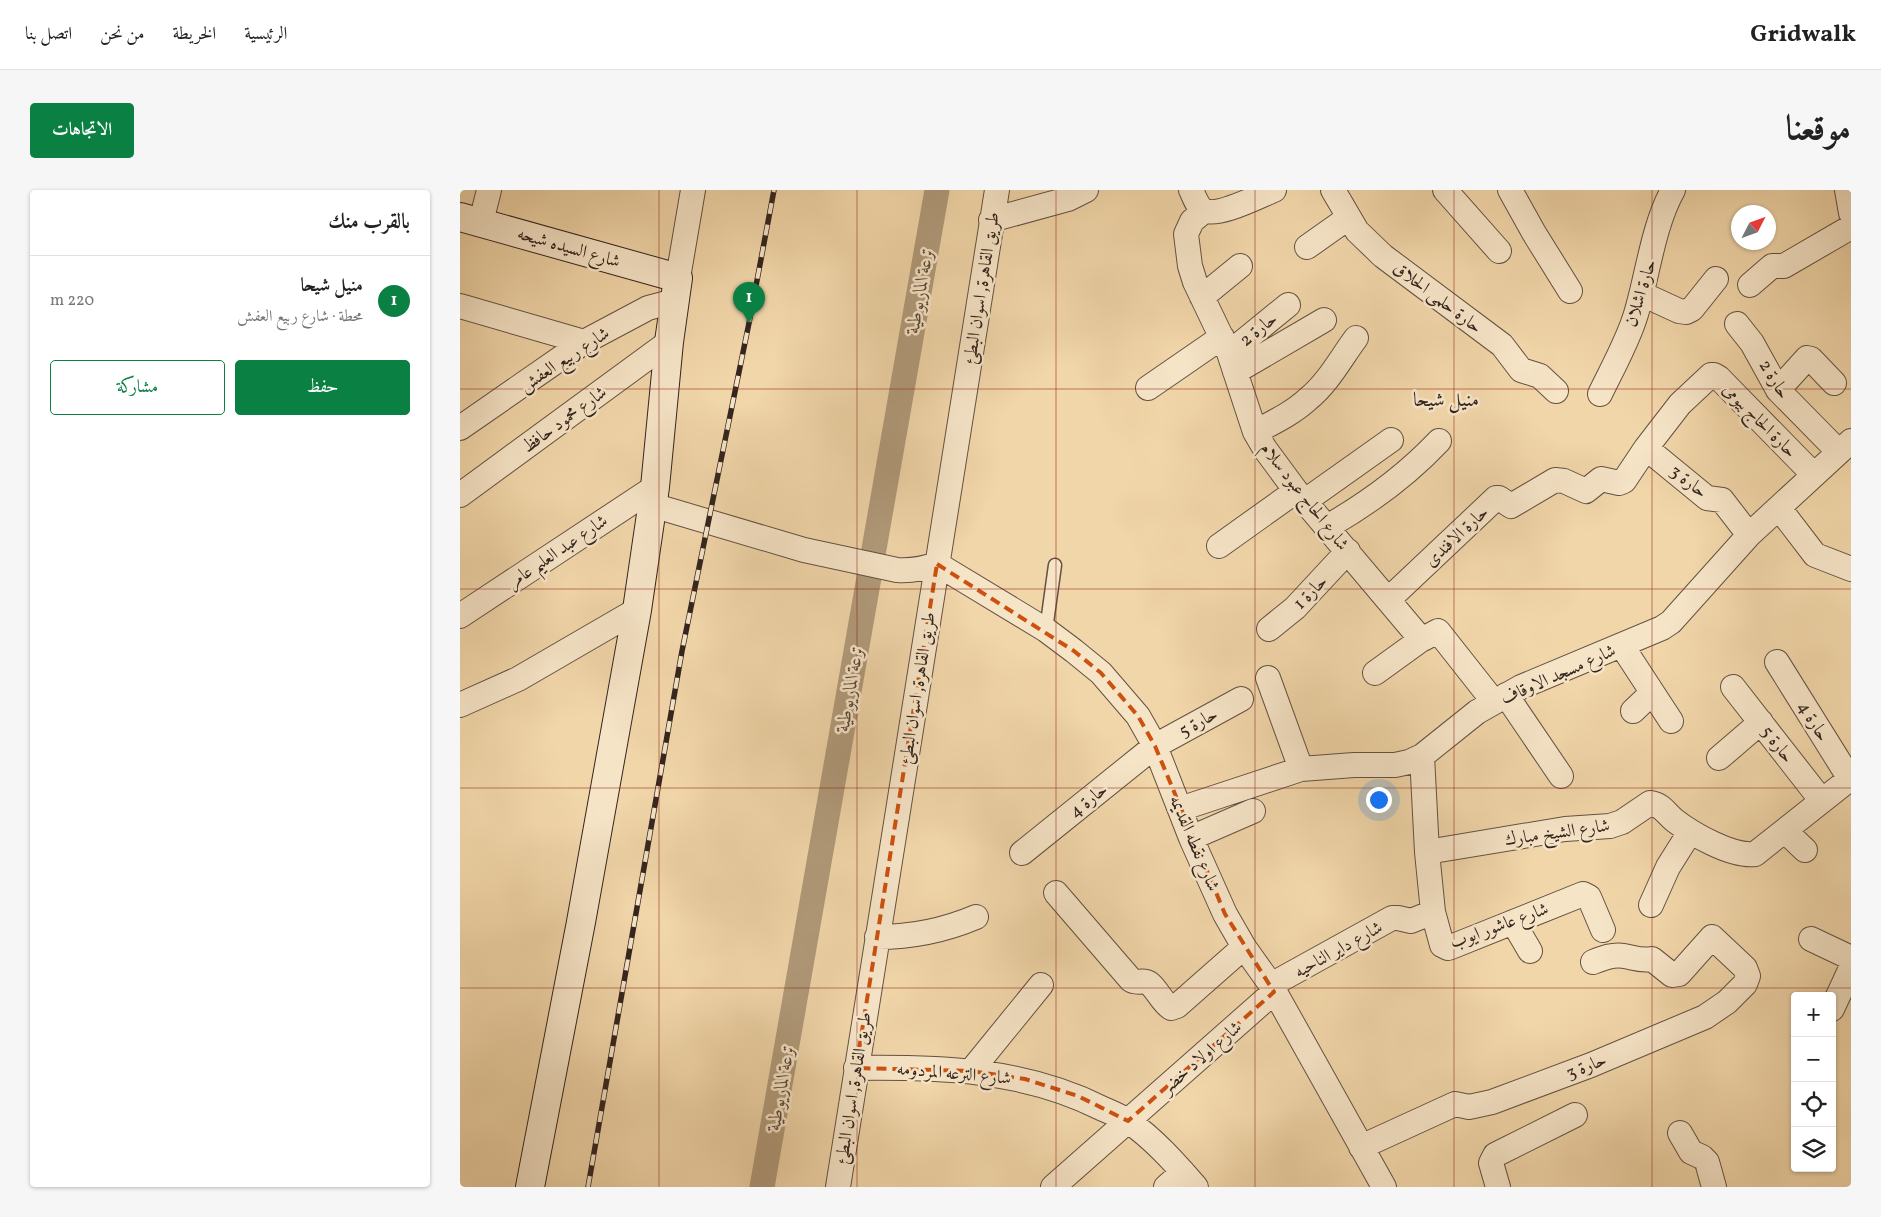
<!DOCTYPE html>
<html lang="ar">
<head>
<meta charset="utf-8">
<style>
  body { margin:0; font-family:Vollkorn,Amiri,serif; background:#f6f6f6; color:#222; direction:rtl }
  .controls { position:absolute; right:15px; bottom:15px; display:grid; overflow:hidden; border-radius:5px; box-shadow:0 1px 4px #0004 }
  .controls button { width:45px; height:45px; display:grid; place-items:center; padding:0; border:0; border-bottom:1px solid #e0e0e0; background:#fff; color:#222; font:25px sans-serif }
  .compass { position:absolute; left:1271px; top:15px; width:45px; height:45px; border-radius:50%; background:#fff; box-shadow:0 1px 4px #0004; rotate:48deg }
  .you { position:absolute; left:918px; top:609px; width:18px; height:18px; margin:-12px; border:4px solid #fff; border-radius:50%; background:#1a73e8; box-shadow:0 0 0 8px #1a73e833 }
  .badge { display:grid; place-items:center; width:32px; height:32px; border-radius:50%; background:#0b8043; color:#fff; font-size:16px; font-weight:700 }
  .pin { position:absolute; translate:-50% -41px; filter:drop-shadow(0 1px 2px #0008) }
  .pin::after { content:''; position:absolute; top:26px; width:18px; height:15px; background:inherit; clip-path:polygon(0 0,100% 0,50% 100%) }
  .list { margin:0; padding:0; list-style:none }
  h2 { display:flex; justify-content:space-between; align-items:center; height:65px; margin:0; padding:0 20px; font-size:21px }
  h2 small { font-size:16px; font-weight:400; color:#767676 }
  .list li { display:grid; grid-template-columns:32px 1fr auto; gap:15px; align-items:center; box-sizing:border-box; height:90px; padding:0 20px; border-top:1px solid #e0e0e0 }
  .list b { display:block; font-size:19px; white-space:nowrap }
  .list p { margin:0; font-size:16px; white-space:nowrap; color:#767676 }
  .list em { font-size:16px; font-style:normal; color:#767676 }
  .actions { display:flex; gap:10px; padding:15px 20px }
  .actions a { flex:1; padding:11px 0; border:1px solid #0b8043; border-radius:5px; text-align:center; font-size:18px; color:#0b8043 }
  .actions .main { background:#0b8043; color:#fff }
  .icon { flex:none; width:28px; height:28px; fill:none; stroke:currentColor; stroke-width:2; stroke-linecap:round; stroke-linejoin:round }
  .map { position:relative; flex:none; width:1391px; height:997px; overflow:hidden; direction:ltr; border-radius:5px }
  header { display:flex; align-items:center; gap:30px; box-sizing:border-box; height:70px; padding:0 25px; background:#fff; border-bottom:1px solid #e0e0e0 }
  header strong { font-size:24px }
  nav { display:flex; gap:28px; margin-inline-start:auto; font-size:18px }
  .intro { display:flex; align-items:center; justify-content:space-between; box-sizing:border-box; height:120px; padding:0 30px }
  h1 { margin:0; font-size:35px }
  .button { padding:12px 22px; border-radius:5px; background:#0b8043; color:#fff; font-size:18px; font-weight:700 }
  main { display:flex; gap:30px; padding:0 30px }
  aside { flex:1; background:#fff; border-radius:5px; box-shadow:0 1px 4px #0004 }
  .map>svg:first-child { display:block }
  .lines { fill:none; stroke-linecap:round; stroke-linejoin:round }
  .canal { stroke:#b19a7a; stroke-width:25 }
  .lane-casing { stroke:#635142; stroke-width:15 }
  .street-casing { stroke:#635142; stroke-width:26 }
  .secondary-casing { stroke:#34251f; stroke-width:30 }
  .lane { stroke:#f6e4c7; stroke-width:12 }
  .street { stroke:#f6e4c7; stroke-width:24 }
  .secondary { stroke:#f6e4c7; stroke-width:28 }
  .rail-casing { stroke:#34251f; stroke-width:5.5 }
  .rail { stroke:#f6e4c7; stroke-width:4; stroke-dasharray:11; stroke-linecap:butt }
  .marked { fill:none; stroke:#cd510f; stroke-width:4; stroke-dasharray:10 6; stroke-linejoin:round }
  .grid { fill:none; stroke:#8f2418; stroke-width:1; stroke-opacity:0.55 }
  .labels { text-anchor:middle; stroke-width:5; stroke-linejoin:round; paint-order:stroke }
  .street-label { font-size:18px; fill:#34251f; stroke:#f6e4c7 }
  .water-label { font-size:19px; font-style:italic; fill:#5a483a; stroke:#f6e4c7 }
  .quarter-label { font-size:20px; fill:#34251f; stroke:#f6e4c7 }
</style>
</head>
<body>
<header>
<strong>Gridwalk</strong>
<nav><a>الرئيسية</a><a>الخريطة</a><a>من نحن</a><a>اتصل بنا</a></nav>
</header>
<div class="intro"><h1>موقعنا</h1><a class="button">الاتجاهات</a></div>
<main>
<div class="map">
<svg width="1391" height="997" viewBox="0 0 1391 997">
  <rect width="100%" height="100%" fill="#f1d6a9"/>
  <filter id="stains"><feTurbulence type="fractalNoise" baseFrequency=".004" numOctaves="4"/><feColorMatrix values="0 0 0 0 .2 0 0 0 0 .09 0 0 0 0 .02 0 0 0 .5 -.17"/></filter>
  <radialGradient id="worn" r=".72"><stop offset=".6" stop-color="#630" stop-opacity="0"/><stop offset="1" stop-color="#630" stop-opacity=".3"/></radialGradient>
  <g class="lines">
    <!-- canal -->
    <path class="canal" d="M302,997l175,-997"/>
    <defs>
      <path id="lane" d="M586,440l9,-65"/>
      <path id="street" d="M731,0c3,6 6,16 12,20 14,8 56,-14 71,-20
        M873,0l24,41 26,25 119,89 19,25 19,6 16,15
        M985,0l54,61
        M1050,0l24,43 36,58
        M1387,0l4,23
        M744,21l-12,10 -6,13 4,32 5,16 34,71 26,79 10,17 31,42 124,147 3,1 15,-8 56,71
        M531,30l77,-21 18,-9
        M21,32l8,-32
        M847,57l41,-29
        M218,88l15,-88
        M1290,95l22,-19h12l67,-39
        M1182,104l37,17 7,1 6,-3 24,-30
        M742,107l38,-31
        M0,116l124,36
        M1277,134l15,19 26,47 61,62
        M769,163l59,-48
        M775,182l89,-52
        M688,198l74,-51
        M1318,200l29,-32 4,1 23,24
        M1140,204c12,-25 28,-53 36,-80 12,-40 17,-88 37,-124
        M0,238l124,-86 64,-34 26,-7
        M795,242c19,-10 38,-19 53,-33 20,-16 33,-41 48,-61
        M1186,258l61,50 15,2 27,35
        M0,305l209,-153
        M845,311l86,-61
        M192,315l152,45 93,20c14,1 26,-1 40,-6l109,66 28,21 27,22 37,43 17,30 36,92 34,76 19,33 27,38 113,202
        M1319,318l36,47 36,14
        M867,337c42,-24 79,-51 112,-86
        M759,356l77,-55
        M929,409l107,-101h3l12,8 44,-26 9,1 22,10 15,-12 18,4 5,-2 22,-33 34,-44 31,-29h3l5,3 95,97
        M0,426l195,-129
        M809,439l26,-21 53,-57
        M1162,456l49,75
        M1317,472l73,117
        M915,483l47,-34
        M808,488l33,91
        M1273,497l89,114
        M1046,505l55,81
        M0,515l58,-26 119,-69
        M1173,521l19,-18
        M962,566l5,96 6,60 9,33 6,3 3,-1 132,-53 6,3 14,33
        M1259,568l42,-36
        M720,619l121,-40 53,-4h41l14,-3 13,-6 55,-44 44,-25 141,-59 9,-6 78,-87 102,-94
        M1325,641l20,19
        M731,648l62,-27
        M967,662l138,-23 45,-3 12,-4 28,-19c11,1 16,10 24,17 18,14 58,37 81,34l96,-76
        M562,663l133,-107 86,-47
        M596,703l75,87c6,4 13,-1 19,4 8,7 12,18 21,24l6,-2 67,-59
        M1191,715l17,-38 22,-35
        M1053,732l17,29
        M417,747c35,0 66,-6 99,-20
        M1351,749l40,19
        M811,795l121,-67h6l13,3 22,-9
        M1372,819l19,-41
        M396,878c85,-1 167,1 245,40 9,4 19,8 27,13 26,18 48,43 68,66
        M511,881l70,-86
        M1220,943l11,19 11,5 5,5 7,25
        M901,957l94,-43 14,3 23,-5 99,-37 114,-48 22,-15 18,-18 3,-8 -3,-8 -33,-31 -33,37 -7,1 -20,-16c-11,2 -17,-1 -28,-3 -11,-2 -21,2 -31,6
        M378,997l159,-997
        M593,997l221,-195
        M706,997l17,-15
        M1038,997l-7,-24 4,-8 80,-40"/>
      <path id="secondary" d="M0,27l218,61 -9,64 -14,145 -18,123 -56,312 -51,265"/>
    </defs>
    <!-- lane casing -->
    <use href="#lane" class="lane-casing"/>
    <!-- street casing -->
    <use href="#street" class="street-casing"/>
    <!-- secondary casing -->
    <use href="#secondary" class="secondary-casing"/>
    <!-- lane -->
    <use href="#lane" class="lane"/>
    <!-- street -->
    <use href="#street" class="street"/>
    <!-- secondary -->
    <use href="#secondary" class="secondary"/>
    <defs>
      <path id="rail" d="M128,997l94,-536 67,-328 25,-133"/>
    </defs>
    <!-- rail casing -->
    <use href="#rail" class="rail-casing"/>
    <!-- rail -->
    <use href="#rail" class="rail"/>
  </g>
  <!-- marked area -->
  <path class="marked" d="M477,374l137,87 27,22 37,43 17,30 70,168 49,78 -146,129 -50,-25 -53,-17 -54,-8 -115,-3z"/>
  <!-- grid -->
  <path class="grid" d="M199,0v997M397,0v997M596,0v997M795,0v997M994,0v997M1192,0v997M0,199h1391M0,399h1391M0,598h1391M0,798h1391"/>
  <g class="labels">
    <!-- street labels -->
    <g class="street-label">
      <text transform="translate(109 57) rotate(16)" y="6">شارع السيده شيحه</text>
      <text transform="translate(521 98) rotate(-81)" y="6">طريق القاهرة, اسوان البطئ</text>
      <text transform="translate(1180 103) rotate(-73)" y="6">حارة اشلان</text>
      <text transform="translate(978 107) rotate(37)" y="6">حارة حلمى الحلاق</text>
      <text transform="translate(798 139) rotate(-39)" y="6">حارة 2</text>
      <text transform="translate(104 169) rotate(-33)" y="6">شارع ربيع العفش</text>
      <text transform="translate(1315 189) rotate(58)" y="6">حارة 2</text>
      <text transform="translate(104 229) rotate(-36)" y="6">شارع محمود حافظ</text>
      <text transform="translate(1300 230) rotate(45)" y="6">حارة الحاج بيومى</text>
      <text transform="translate(1229 291) rotate(37)" y="6">حارة 3</text>
      <text transform="translate(845 306) rotate(52)" y="6">شارع الحاج عبود سلام</text>
      <text transform="translate(996 346) rotate(-43)" y="6">حارة الافندى</text>
      <text transform="translate(97 361) rotate(-34)" y="6">شارع عبد العليم عامر</text>
      <text transform="translate(850 402) rotate(-46)" y="6">حارة 1</text>
      <text transform="translate(1098 484) rotate(-24)" y="6">شارع مسجد الاوقاف</text>
      <text transform="translate(457 498) rotate(-81)" y="6">طريق القاهرة, اسوان البطئ</text>
      <text transform="translate(1354 531) rotate(58)" y="6">حارة 4</text>
      <text transform="translate(738 532) rotate(-29)" y="6">حارة 5</text>
      <text transform="translate(1318 554) rotate(52)" y="6">حارة 5</text>
      <text transform="translate(628 610) rotate(-39)" y="6">حارة 4</text>
      <text transform="translate(1097 642) rotate(-8)" y="6">شارع الشيخ مبارك</text>
      <text transform="translate(735 653) rotate(67)" y="6">شارع نقطه القديمه</text>
      <text transform="translate(1039 735) rotate(-20)" y="6">شارع عاشور ايوب</text>
      <text transform="translate(878 759) rotate(-29)" y="6">شارع داير الناحيه</text>
      <text transform="translate(741 867) rotate(-41)" y="6">شارع اولاد خضر</text>
      <text transform="translate(1126 876) rotate(-22)" y="6">حارة 3</text>
      <text transform="translate(494 883) rotate(5)" y="6">شارع الترعه المردومه</text>
      <text transform="translate(393 898) rotate(-81)" y="6">طريق القاهرة, اسوان البطئ</text>
    </g>
    <!-- water labels -->
    <g class="water-label">
      <text transform="translate(459 100) rotate(-80)" y="7">ترعة الماريوطية</text>
      <text transform="translate(389 498) rotate(-80)" y="7">ترعة الماريوطية</text>
      <text transform="translate(320 897) rotate(-80)" y="7">ترعة الماريوطية</text>
    </g>
    <!-- quarter labels -->
    <g class="quarter-label">
      <text x="986" y="216">منيل شيحا</text>
    </g>
  </g>
  <rect width="100%" height="100%" filter="url(#stains)"/>
  <rect width="100%" height="100%" fill="url(#worn)"/>
</svg>
<div class="controls">
<button>+</button>
<button>−</button>
<button><svg class="icon" aria-label="locate" viewBox="0 0 24 24"><circle cx="12" cy="12" r="6"/><path d="M12 2v4M12 18v4M2 12h4M18 12h4"/></svg></button>
<button><svg class="icon" aria-label="layers" viewBox="0 0 24 24"><path d="M12 4l9 5-9 5-9-5zM3 14l9 5 9-5"/></svg></button>
</div>
<svg class="compass" viewBox="-18 -18 36 36"><path d="M0-13l5 13h-10z" fill="#e53935"/><path d="M0 13l5-13h-10z" fill="#767676"/></svg>
<div class="you"></div>
<div class="pin badge" style="left:289px;top:133px">1</div>
</div>
<aside>
<h2>بالقرب منك<small></small></h2>
<ul class="list">
<li><span class="badge">1</span><div><b>منيل شيحا</b><p>محطة · شارع ربيع العفش</p></div><em>220 m</em></li>
</ul>
<div class="actions"><a class="main">حفظ</a><a>مشاركة</a></div>
</aside>
</main>
</body>
</html>
